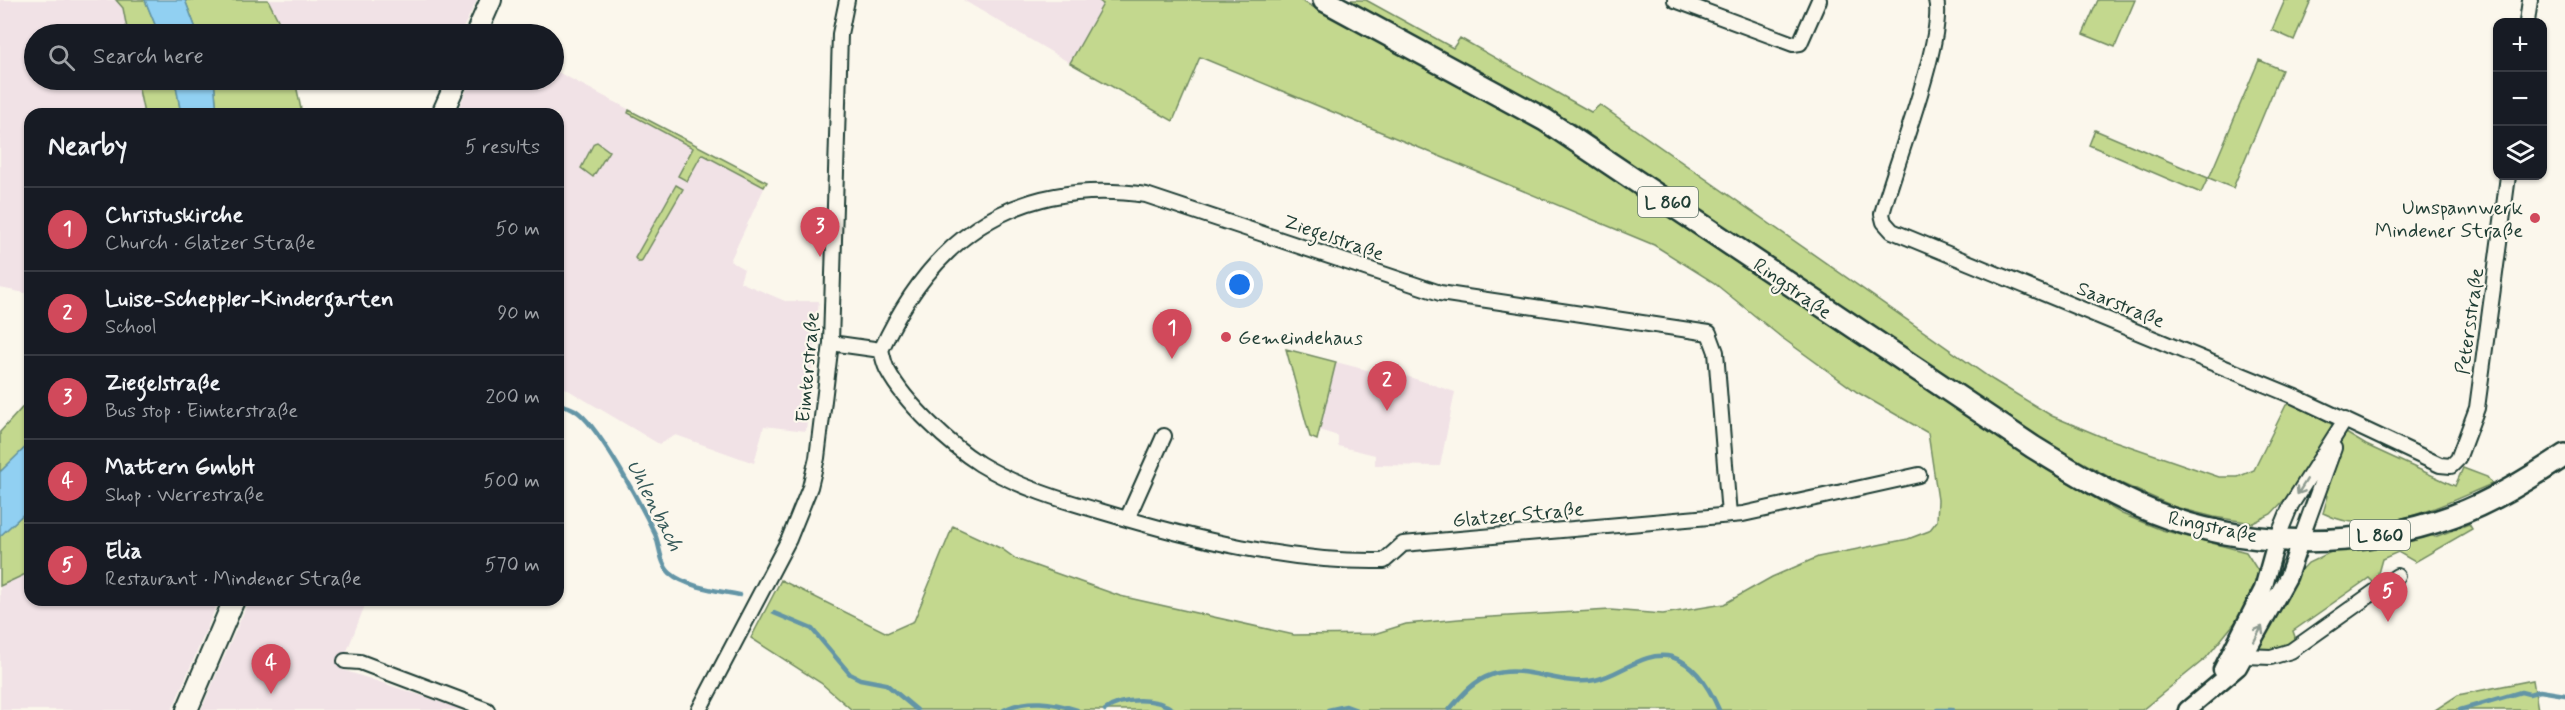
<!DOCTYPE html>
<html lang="en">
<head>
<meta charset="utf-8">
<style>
  body { margin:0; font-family:Mynerve,sans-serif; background:#242831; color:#f1f3f6 }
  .controls { position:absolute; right:18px; top:18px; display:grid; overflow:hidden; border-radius:12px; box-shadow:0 2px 4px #0004 }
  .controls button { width:54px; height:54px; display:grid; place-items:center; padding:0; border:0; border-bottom:2px solid #363941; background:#171b24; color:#f1f3f6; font:30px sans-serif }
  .you { position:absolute; left:1240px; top:285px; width:21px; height:21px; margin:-15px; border:4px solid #fff; border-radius:50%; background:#1a73e8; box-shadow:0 0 0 9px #1a73e833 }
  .badge { display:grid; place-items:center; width:39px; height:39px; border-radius:50%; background:#d1495b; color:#fff; font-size:20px; font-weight:700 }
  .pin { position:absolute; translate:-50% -50px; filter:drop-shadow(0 2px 3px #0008) }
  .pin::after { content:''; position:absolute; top:32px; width:21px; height:18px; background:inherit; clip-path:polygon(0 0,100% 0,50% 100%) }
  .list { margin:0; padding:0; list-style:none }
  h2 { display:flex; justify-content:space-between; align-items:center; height:78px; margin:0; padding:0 24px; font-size:26px }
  h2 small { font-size:20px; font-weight:400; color:#9ea1a6 }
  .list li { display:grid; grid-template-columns:39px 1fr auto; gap:18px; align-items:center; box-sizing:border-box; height:84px; padding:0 24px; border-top:2px solid #363941 }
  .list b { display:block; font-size:22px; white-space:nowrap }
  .list p { margin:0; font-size:20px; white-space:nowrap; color:#9ea1a6 }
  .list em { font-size:20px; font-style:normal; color:#9ea1a6 }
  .icon { flex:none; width:33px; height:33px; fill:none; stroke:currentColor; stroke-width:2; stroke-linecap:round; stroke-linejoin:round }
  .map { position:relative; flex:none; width:2565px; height:710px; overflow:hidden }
  .search { position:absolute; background:#171b24; box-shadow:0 2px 4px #0004; left:24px; top:24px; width:540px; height:66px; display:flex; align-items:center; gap:15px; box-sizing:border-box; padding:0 21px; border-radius:33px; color:#9ea1a6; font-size:22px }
  .panel { position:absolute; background:#171b24; box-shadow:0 2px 4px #0004; left:24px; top:108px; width:540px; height:498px; border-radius:18px }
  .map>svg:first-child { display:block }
  .built { fill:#f1e2e6 }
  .green { fill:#c3d88e; stroke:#718a61; stroke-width:1.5 }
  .water { fill:#91d0f2; stroke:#6395a6; stroke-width:1.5 }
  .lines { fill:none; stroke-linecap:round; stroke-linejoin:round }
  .stream { stroke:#6395a6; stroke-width:4.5 }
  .minor-casing { stroke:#1f3d34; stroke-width:18 }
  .tertiary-casing { stroke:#1f3d34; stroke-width:21 }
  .secondary-casing { stroke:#1f3d34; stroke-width:24 }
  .primary-casing { stroke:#1f3d34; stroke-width:26 }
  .minor { stroke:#fbf7ec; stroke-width:14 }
  .tertiary { stroke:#fbf7ec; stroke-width:16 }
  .secondary { stroke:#fbf7ec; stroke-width:20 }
  .primary { stroke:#fbf7ec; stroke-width:21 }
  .oneway { stroke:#8d9a90 }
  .poi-dot { fill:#d1495b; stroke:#fbf7ec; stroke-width:2 }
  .labels { text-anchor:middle; stroke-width:4.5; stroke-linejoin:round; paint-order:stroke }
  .shield { fill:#fbf7ec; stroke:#61756b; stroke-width:1.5 }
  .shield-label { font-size:18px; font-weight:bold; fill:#1f3d34 }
  .poi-label { font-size:20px; fill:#1f3d34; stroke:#fbf7ec; text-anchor:end }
  .street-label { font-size:20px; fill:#1f3d34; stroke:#fbf7ec }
  .water-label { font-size:21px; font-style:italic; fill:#365a5a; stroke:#fbf7ec }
</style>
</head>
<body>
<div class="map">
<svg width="2565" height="710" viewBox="0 0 2565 710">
  <rect width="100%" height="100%" fill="#fbf7ec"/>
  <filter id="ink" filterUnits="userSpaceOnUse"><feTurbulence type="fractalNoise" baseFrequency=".0167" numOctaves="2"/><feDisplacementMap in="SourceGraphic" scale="12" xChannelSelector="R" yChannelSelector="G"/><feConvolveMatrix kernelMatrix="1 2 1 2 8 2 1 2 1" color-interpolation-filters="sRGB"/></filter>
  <g filter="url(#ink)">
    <!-- built -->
    <path class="built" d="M0,0h116l7,8 5,26h-94v46h103l7,34h-114v180l-30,-6z
      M268,0h209l-17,34h-48l-16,-6 -4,6h-107z
      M963,0h135l5,3 -33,60z
      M554,70l213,112 -37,79 14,8 -4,13 45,19h34l-13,130 -42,-5 -10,37 -78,-28 -17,9 -101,-60v-270h-102l15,-34h83z
      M1336,362l50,13 2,-5 67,22 -15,74 -65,-1v-10l-37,-9v-10l-19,-6z
      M30,572v28h189l-47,110h-172v-124z
      M249,600h118l-27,69 125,41h-264z"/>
    <!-- green -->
    <path class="green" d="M116,0h29l14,34h-31l-5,-26z
      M185,0h83l17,34h-87z
      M1098,0h202l158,83 122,70 467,317 75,44 40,16 84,22 14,22 -1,13 -13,22 -40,49 -64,52h-1290l-31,-27 -70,-45 30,-58 106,53 27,-12 39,-95 49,23 14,10 104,37 174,39 80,-1 32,-10 53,-5 151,-9 53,4 61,-10 48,-27 46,-20 90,-18 21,-8 8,-10 1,-21 -10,-67 -71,-41 -76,-55 -68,-55 -59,-37 -454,-188 -27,64 -103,-58 33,-59z
      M1342,0h24l87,48 7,-10 131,74 9,-7 393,275 59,36 48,20 119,41h19l16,-7 32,-65 6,-2 21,10 53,32 89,41 8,-18 24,9 5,7c-52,21 -115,57 -169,29l5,-17 -32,-13 -7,12 -18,19 -18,9 -39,-6 -39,-10 -57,-25 -74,-41 -213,-139 -257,-178z
      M2098,0h37l-20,47 -32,-13z
      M2285,0h26l-17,40 -22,-10z
      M2259,60l23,10 -49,118 -24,-10z
      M137,80h38l6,34h-37z
      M214,80h81l7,34h-85z
      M629,110l138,72 -3,5 -62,-33 -15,27 -9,-5 15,-28 -65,-35z
      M2095,130l113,48 -7,15 -112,-48z
      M597,142l12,9 -16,26 -12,-9 13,-25z
      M676,185l7,4 -42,73h-3l-3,-4z
      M1286,349l50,13 -19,78 -7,-3z
      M30,399v44l-30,29v-40z
      M30,508v64l-30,14v-50z
      M2469,524l3,5 -57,33 -17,-10 -16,7 -7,25 -6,-6 -76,53 3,9 -12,9 -18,3 -8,-5 39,-72 11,-12 25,-12 96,-17 6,3z
      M2533,680l5,30h-103l23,-15z"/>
    <!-- water -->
    <path class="water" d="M145,0h40l13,34h-39z
      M175,80h39l3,34h-36z
      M30,443v65l-30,28v-64z"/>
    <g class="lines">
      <!-- stream -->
      <path class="stream" d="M558,405c8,0 15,3 21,8 23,19 62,92 76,121 5,12 5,30 15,39 16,14 49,18 70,22
        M774,613l38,16 38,45 10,5 26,5 31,26
        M1004,710c24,-12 48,-8 73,0
        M1105,710c18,-13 51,-13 69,0
        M1328,710l18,-4 11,4
        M1449,710c12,-14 24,-29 42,-35 34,-12 70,12 104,5 26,-5 49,-30 77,-23 23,7 38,32 47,53
        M1937,710h15
        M2460,710l61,-18 8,2 11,-3 25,4"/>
      <defs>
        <path id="minor" d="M1675,0l118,44 7,-1 19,-43
          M1936,0c10,37 -43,170 -54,214l2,8 8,9 401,165 147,69 11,1 7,-7 19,-51 31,-232
          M2527,22l3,-22
          M831,343l50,7
          M881,350c2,6 3,15 7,21 17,32 62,74 92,93 38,23 81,36 123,48 90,27 187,51 281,49l19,-17 340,-30 176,-39
          M881,350c52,-114 137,-173 265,-155l294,98 269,40 7,19 13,163
          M1127,519l37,-83
          M2277,539l14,-34 54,-85
          M2301,539l33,-91
          M2245,656l26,1 20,-6 106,-75
          M345,661l15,1 127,48
          M699,710l90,-171 21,-52 7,-29 14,-115 9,-309 7,-34"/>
        <path id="tertiary" d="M2222,670l41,-81 14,-50
          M2187,710l51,-43 50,-90 13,-38"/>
        <path id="secondary" d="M476,34l15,-34
          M442,114l15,-34
          M187,710l47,-110"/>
        <path id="primary" d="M1324,0l221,120 488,327c39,24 78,48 120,65 93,37 206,38 300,4 39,-14 77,-38 112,-61"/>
      </defs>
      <!-- minor casing -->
      <use href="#minor" class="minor-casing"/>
      <!-- tertiary casing -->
      <use href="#tertiary" class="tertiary-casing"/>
      <!-- secondary casing -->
      <use href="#secondary" class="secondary-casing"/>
      <!-- primary casing -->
      <use href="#primary" class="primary-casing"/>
      <!-- minor -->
      <use href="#minor" class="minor"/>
      <!-- tertiary -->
      <use href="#tertiary" class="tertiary"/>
      <!-- secondary -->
      <use href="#secondary" class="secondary"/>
      <!-- primary -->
      <use href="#primary" class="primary"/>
    </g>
    <!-- one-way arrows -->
    <defs><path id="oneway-shaft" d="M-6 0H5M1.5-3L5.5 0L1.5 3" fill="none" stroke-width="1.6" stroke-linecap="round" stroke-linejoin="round" transform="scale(1.5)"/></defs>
    <g class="oneway">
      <use href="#oneway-shaft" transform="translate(2302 487) rotate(122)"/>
      <use href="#oneway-shaft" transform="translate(2258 634) rotate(-62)"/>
    </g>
  </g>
  <!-- markers -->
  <g class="poi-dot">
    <circle cx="2535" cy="218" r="6"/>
    <circle cx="1226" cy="337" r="6"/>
  </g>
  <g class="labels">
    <!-- shield labels -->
    <g class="shield">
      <rect x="1638" y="187" width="60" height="30" rx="4.5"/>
      <rect x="2350" y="520" width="60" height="30" rx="4.5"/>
    </g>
    <g class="shield-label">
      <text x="1668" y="208">L 860</text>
      <text x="2380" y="541">L 860</text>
    </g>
    <!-- poi labels -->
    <g class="poi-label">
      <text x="2523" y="214">Umspannwerk<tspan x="2523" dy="23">Mindener Straße</tspan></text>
      <text x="1238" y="344" text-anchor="start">Gemeindehaus</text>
    </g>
    <!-- street labels -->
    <g class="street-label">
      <text transform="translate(1334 237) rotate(19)" y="7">Ziegelstraße</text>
      <text transform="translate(1793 288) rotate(35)" y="7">Ringstraße</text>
      <text transform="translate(2121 304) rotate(22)" y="7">Saarstraße</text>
      <text transform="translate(2469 321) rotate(-82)" y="7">Petersstraße</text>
      <text transform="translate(807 367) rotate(-85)" y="7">Eimterstraße</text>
      <text transform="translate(1518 514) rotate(-5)" y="7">Glatzer Straße</text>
      <text transform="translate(2213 526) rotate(12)" y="7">Ringstraße</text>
    </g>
    <!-- water labels -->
    <g class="water-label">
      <text transform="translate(655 505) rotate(63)" y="7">Uhlenbach</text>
    </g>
  </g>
</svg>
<div class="controls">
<button>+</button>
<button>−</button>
<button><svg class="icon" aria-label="layers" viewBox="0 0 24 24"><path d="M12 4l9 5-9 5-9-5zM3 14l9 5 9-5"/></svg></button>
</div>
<div class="you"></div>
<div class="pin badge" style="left:1172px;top:359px">1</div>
<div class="pin badge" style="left:1387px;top:411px">2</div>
<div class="pin badge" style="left:820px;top:257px">3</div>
<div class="pin badge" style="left:271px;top:694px">4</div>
<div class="pin badge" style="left:2388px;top:622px">5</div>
<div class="search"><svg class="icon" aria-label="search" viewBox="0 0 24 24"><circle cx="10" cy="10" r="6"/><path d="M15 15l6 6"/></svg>Search here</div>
<section class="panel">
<h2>Nearby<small>5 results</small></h2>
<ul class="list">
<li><span class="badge">1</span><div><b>Christuskirche</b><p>Church · Glatzer Straße</p></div><em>50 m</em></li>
<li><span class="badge">2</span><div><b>Luise-Scheppler-Kindergarten</b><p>School</p></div><em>90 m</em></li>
<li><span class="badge">3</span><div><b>Ziegelstraße</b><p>Bus stop · Eimterstraße</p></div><em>200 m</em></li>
<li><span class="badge">4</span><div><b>Mattern GmbH</b><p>Shop · Werrestraße</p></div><em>500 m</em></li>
<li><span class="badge">5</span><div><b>Elia</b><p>Restaurant · Mindener Straße</p></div><em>570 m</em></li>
</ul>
</section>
</div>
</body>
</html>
